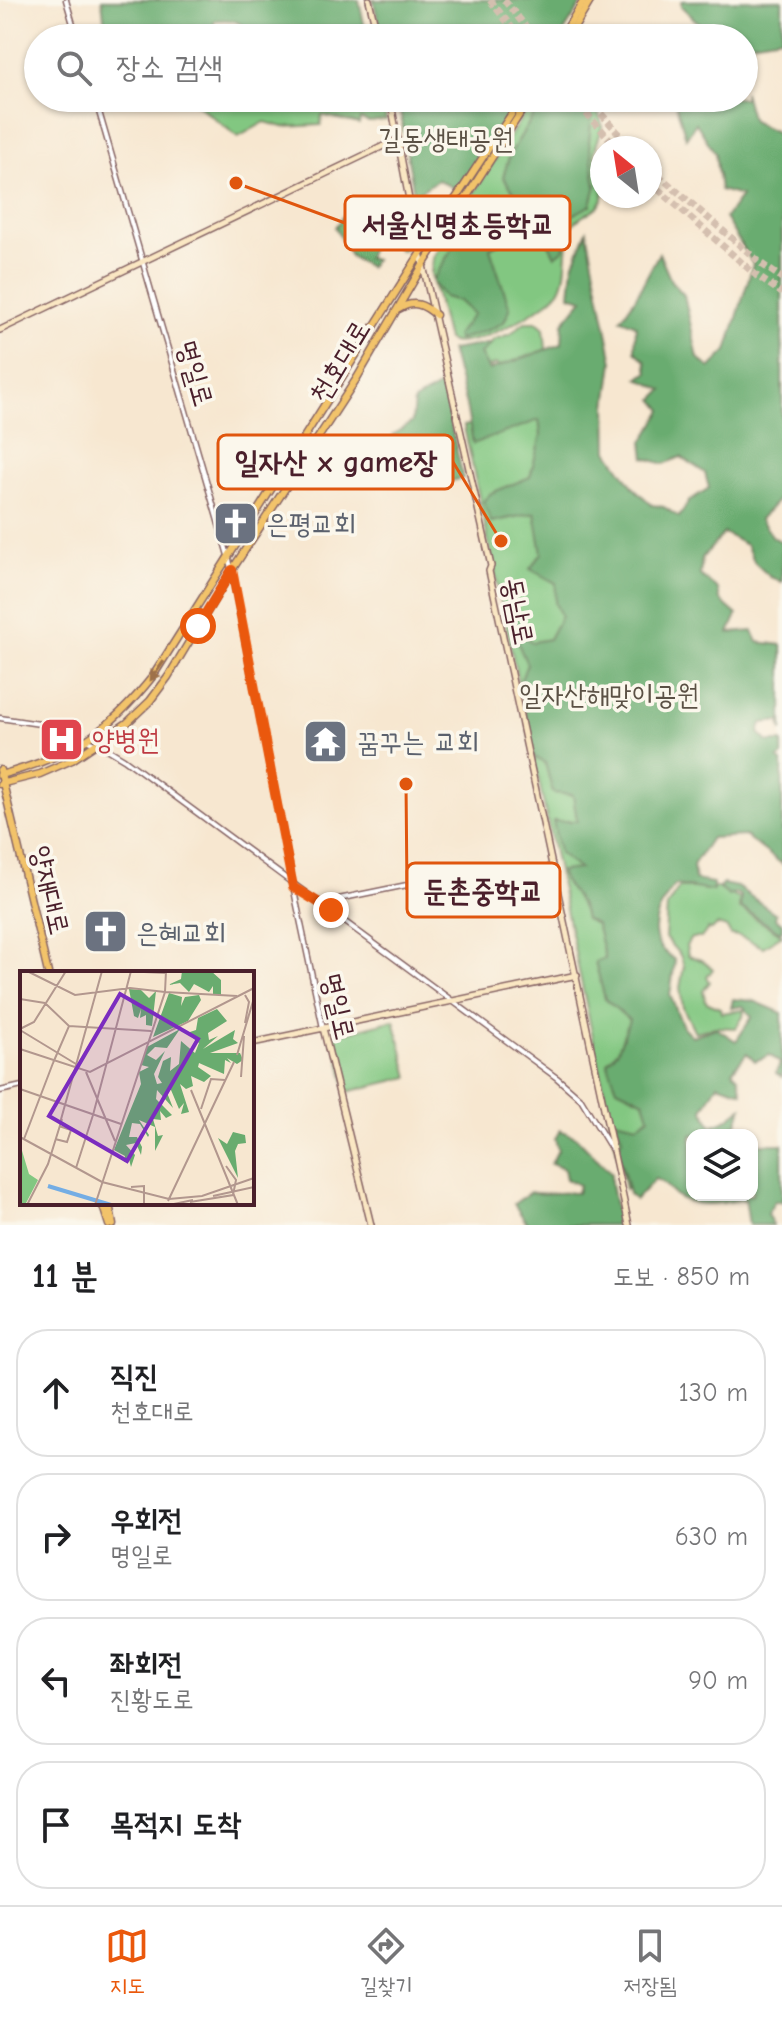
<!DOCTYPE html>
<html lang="ko">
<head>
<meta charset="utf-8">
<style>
  body { margin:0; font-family:"Comic Neue","Poor Story",sans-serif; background:#f2f2f2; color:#202124 }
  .controls { position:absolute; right:24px; bottom:24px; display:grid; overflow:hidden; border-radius:16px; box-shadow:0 2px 6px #0004 }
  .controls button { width:72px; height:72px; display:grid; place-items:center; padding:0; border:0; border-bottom:2px solid #e0e0e0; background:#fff; color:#202124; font:40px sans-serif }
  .compass { position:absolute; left:590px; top:136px; width:72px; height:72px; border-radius:50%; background:#fff; box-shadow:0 2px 6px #0004; rotate:330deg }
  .stop { position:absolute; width:24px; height:24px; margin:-18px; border:6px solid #ea580c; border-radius:50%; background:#fff }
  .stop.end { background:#ea580c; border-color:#fff; box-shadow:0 2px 8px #0008 }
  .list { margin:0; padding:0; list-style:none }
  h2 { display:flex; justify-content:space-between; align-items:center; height:104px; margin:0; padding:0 32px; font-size:34px }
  h2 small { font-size:26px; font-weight:400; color:#757577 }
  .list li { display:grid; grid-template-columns:52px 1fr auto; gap:24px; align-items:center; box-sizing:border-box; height:128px; margin:0 16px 16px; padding:0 16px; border:2px solid #e0e0e0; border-radius:32px }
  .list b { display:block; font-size:30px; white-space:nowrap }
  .list p { margin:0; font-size:26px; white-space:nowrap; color:#757577 }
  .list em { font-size:26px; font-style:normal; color:#757577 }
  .icon { flex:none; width:44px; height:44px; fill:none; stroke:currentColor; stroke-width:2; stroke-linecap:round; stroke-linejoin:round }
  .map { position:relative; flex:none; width:782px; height:1225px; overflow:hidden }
  .search { position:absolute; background:#fff; box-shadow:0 2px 6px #0004; left:24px; right:24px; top:24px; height:88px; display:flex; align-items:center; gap:20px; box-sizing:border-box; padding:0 28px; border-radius:44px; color:#757577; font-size:30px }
  .sheet { height:680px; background:#fff }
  nav { display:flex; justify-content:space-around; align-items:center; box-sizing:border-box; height:112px; border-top:2px solid #e0e0e0; background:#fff; font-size:22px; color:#757577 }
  nav a { display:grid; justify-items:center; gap:4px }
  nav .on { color:#ea580c }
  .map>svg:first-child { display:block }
  .green { fill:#82c781; stroke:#667356; stroke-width:2 }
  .forest { fill:#69ac6f; stroke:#5a664d; stroke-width:2 }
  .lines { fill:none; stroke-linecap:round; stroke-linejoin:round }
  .motorway-tunnel { stroke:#d4bfaf; stroke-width:7; stroke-dasharray:7 3.5; stroke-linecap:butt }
  .tertiary-casing { stroke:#876565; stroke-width:7 }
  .secondary-casing { stroke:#876565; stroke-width:8 }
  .primary-casing { stroke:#876565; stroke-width:9 }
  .tertiary { stroke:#fff; stroke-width:4 }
  .secondary { stroke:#fae7c3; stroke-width:5 }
  .primary { stroke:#f2c36a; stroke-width:6 }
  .oneway { fill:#9e714a }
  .route { stroke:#ea580c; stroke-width:10 }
  .labels { text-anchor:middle; stroke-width:7; stroke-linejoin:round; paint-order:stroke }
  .park-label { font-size:28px; fill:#5b5145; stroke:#fbf7ec }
  .street-label { font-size:28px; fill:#4a1f2b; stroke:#fbf7ec }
  .worship-label { font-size:28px; fill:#5b616d; stroke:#fbf7ec; text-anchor:start }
  .health-label { font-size:28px; fill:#be3a42; stroke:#fbf7ec; text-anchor:start }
  .inset-river { fill:none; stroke:#74ade4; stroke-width:4 }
  .inset-road { fill:none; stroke:#b2978e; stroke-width:2 }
  .view { fill:#7b2cbf; fill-opacity:0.15; stroke:#7b2cbf; stroke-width:4 }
  .inset-edge { fill:none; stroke:#4a1f2b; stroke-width:4 }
  .leader { fill:none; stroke:#e0560e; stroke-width:3 }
  .callout-dot { fill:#e0560e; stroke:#fbf7ec; stroke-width:3 }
  .callout { fill:#fbf7ec; stroke:#e0560e; stroke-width:3 }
  .callout-label { font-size:30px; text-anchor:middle; font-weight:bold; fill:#4a1f2b }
</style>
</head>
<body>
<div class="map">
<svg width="782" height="1225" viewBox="0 0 782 1225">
  <rect width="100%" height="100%" fill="#fbf7ec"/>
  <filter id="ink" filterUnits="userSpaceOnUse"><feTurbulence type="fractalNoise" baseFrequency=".0125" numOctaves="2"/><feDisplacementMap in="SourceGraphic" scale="16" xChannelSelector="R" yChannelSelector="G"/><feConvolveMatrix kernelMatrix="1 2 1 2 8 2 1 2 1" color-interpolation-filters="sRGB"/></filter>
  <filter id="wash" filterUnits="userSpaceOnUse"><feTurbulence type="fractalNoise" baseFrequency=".006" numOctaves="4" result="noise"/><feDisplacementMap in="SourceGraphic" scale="32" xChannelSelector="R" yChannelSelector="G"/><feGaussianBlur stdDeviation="1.8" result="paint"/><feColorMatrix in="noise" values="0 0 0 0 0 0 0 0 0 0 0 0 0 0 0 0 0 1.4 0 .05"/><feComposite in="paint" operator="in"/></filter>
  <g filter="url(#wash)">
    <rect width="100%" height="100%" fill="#f7e7d0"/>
    <!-- green -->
    <path class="green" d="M189,98h192l5,22 -17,2 -9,-3 -1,5 -37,-9 -1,10 -38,2 -18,-5 -27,15z
      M534,98h62c-2,11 6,19 6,29 -1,10 -9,20 -7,30 3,13 11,28 8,41 -4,14 -23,15 -31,28 -8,15 -2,48 -13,65 -12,18 -93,63 -112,49l-16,-66 2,-17z
      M525,322h12l7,6 2,21 -44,19 -6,-4 -13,5 -6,-17 11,-5 4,-7 18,-6z
      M609,387l-8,27 50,507 39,219 -65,49 -161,-763z
      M679,888h38l23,11 -1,9 43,27 -19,12 -24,-11 -8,-1 -4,-7 -10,-3 -5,5 -4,-1 -7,9h-10l-5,8 2,10 13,4 12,9 -6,8 3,5 -7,9 3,11 14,6 1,5 23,-3 -1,7 -7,11 -21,-1 -20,5 -12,-24 -3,-20 4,-22 -4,-11 -15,-17 2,-32z
      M394,1020l15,57 -62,15 -12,-54 2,-3z"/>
    <!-- forest -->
    <path class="forest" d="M102,0h257l8,38h-118c-3,-18 -20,-20 -35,-17l1,17h-106l-3,-2z
      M373,0h211l-24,38h-177z
      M782,0v37l-38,6v-5l-32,-2 -31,-30v-5z
      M744,92l8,29 30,14v365h-4l-18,19 13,18 9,5v40l-12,-5 -15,-14 -9,-18 -22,-12 -22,25 -2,17 18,14 2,11 17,15 -8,18 24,-2 5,11 24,3v86l-2,-10 -18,2 -3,10 9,9h14v14l-4,3 4,3v102l-37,-28 -34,2 -18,27 2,15 18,3v8l-38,-6c-13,16 -28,42 -15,62 3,5 11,9 15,14l-5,34 13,32 9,9 24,-8 20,13 16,-24 -9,-11 -12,2 2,-9 21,2 28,12v64l-6,-4 4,-10 -10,-8 -15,6 -8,-8 -15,18 6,6 4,15 -24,-8 -15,25 9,17 16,-7 14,-11 -5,16 -14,8v3h-31v60h60v-51h30v58l-7,-1 -8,13 6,11h-24l-4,-26c-22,4 -50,10 -70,-4 -8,-6 -9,-13 -20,-16l-20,21 -6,-6 -12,-48 5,-7 -7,-19 23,5 11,-8 -5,-16 -27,-13 -10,-26 11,-12 11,-30 -24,-21 -10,-37 10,-3 -9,-35 -11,-5c-4,-24 -18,-25 -25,-48l19,-2 -20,-16 -6,-32h24l-4,-26 -20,-2 -8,-30 -11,-6 -14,-75 7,-18 -16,-36 -5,-23 17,15 -3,13 12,9 17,-3 12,-23 -6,-13 1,-20 -26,-14 12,-16 -7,-40 -44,9 -8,-21 8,-8 39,-16 11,-42 -2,-15 -66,24 -7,-39 -15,-55 41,-7 -12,11 9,16 73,-26 1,-21 20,-24 -13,-4 3,-30 14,-34 26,131 -6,44 1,45 26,37 18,17 12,2 15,10 10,-16 20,-13 -4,-15 -24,-16 -17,7 -19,-6 -2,-16 20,-32 -9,-11 9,-9 -25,-12 10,-5 -2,-12 -11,-10 1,-26 -15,-6 15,-22 23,-44 12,28 13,14 14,63 12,10 17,-17 26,-87 -28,-46 16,-22 -21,-6 -5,-37 -19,-30 -10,15 -12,-40h70z
      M398,98h122l-63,92 -19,-10 -24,15z
      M544,98h50l-5,44 7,43 -5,20 -18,10 -10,35 -8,6 -15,-29 -12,1 -38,20 20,61 -6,13 -13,7 -33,11 -2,-4 17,-22 -14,-13 -15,-4 -12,-16 51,-82 16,20h8l11,-12 -3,-14 -12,-16 7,-23z
      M361,202l38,2 10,43 -9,4 -7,-8 -11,-3 -11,8 -4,10 8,2 -7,7 -18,-11 -15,-29 11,-15z
      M442,385l21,93 -11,3 -31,-22 -18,-2 -10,-22 19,-13 2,-21z
      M723,884l14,3 39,27 -1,4 7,5v7l-2,2 -40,-25 1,-11 -6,-3 -6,3 -10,-8z
      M560,1130l16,7 35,36v12l8,40h-91l-14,-21 16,-12c15,4 31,-1 47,1l2,-8 -13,-6 -2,-10 -13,-5 7,-14 -3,-11z"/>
  </g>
  <g filter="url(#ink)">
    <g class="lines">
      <!-- motorway-tunnel -->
      <path class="motorway-tunnel" d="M490,0l30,38
        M504,0l31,38
        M572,98l46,50
        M587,98l45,50
        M650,168l113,97 19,13
        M650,182l107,94 25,17"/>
      <defs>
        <path id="tertiary" d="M66,0l11,38
          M95,98l134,461 68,346 26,123
          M0,718l53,8 56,24 15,9 433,319 24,21 31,51
          M319,903l132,-27
          M0,1091l22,-5"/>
        <path id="secondary" d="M369,0l9,38
          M390,98l23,123 78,345 -2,5 140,654
          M0,330l398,-191
          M323,1028l48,197
          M252,1043l325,-68"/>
        <path id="primary" d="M561,38l23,-38
          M568,38l23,-38
          M413,221l12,9 12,-3
          M399,309c15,-9 24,-5 37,6
          M222,534l10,6 10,-4
          M0,770l48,203
          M0,775c70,-18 108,-42 153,-99l284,-449 85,-129
          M0,784l40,-10 32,-14 55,-37 23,-22 18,-24 64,-107 125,-192 66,-113 107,-167
          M102,1203l7,22
          M109,1203l4,22"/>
      </defs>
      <!-- tertiary casing -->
      <use href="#tertiary" class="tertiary-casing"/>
      <!-- secondary casing -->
      <use href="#secondary" class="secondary-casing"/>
      <!-- primary casing -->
      <use href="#primary" class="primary-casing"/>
      <!-- tertiary -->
      <use href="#tertiary" class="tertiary"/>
      <!-- secondary -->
      <use href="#secondary" class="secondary"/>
      <!-- primary -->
      <use href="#primary" class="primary"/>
    </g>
    <!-- one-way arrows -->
    <defs><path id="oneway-solid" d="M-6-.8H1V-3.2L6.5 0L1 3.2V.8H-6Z" transform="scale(2)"/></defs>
    <use class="oneway" href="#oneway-solid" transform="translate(157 671) rotate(125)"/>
  </g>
  <g class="lines" filter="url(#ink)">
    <!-- route -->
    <path class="route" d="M198,626l34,-56 61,317 38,23"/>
  </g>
  <!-- icons -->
  <defs>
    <symbol id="church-square" viewBox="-11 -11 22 22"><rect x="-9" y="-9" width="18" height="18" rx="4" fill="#6b7280" stroke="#fbf7ec"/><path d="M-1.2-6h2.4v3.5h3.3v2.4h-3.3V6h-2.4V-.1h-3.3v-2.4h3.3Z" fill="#fff"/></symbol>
    <symbol id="hospital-square" viewBox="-11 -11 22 22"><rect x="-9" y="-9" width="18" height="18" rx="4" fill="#e0444e" stroke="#fbf7ec"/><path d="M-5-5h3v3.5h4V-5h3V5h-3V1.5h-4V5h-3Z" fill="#fff"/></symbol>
    <symbol id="temple-square" viewBox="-11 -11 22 22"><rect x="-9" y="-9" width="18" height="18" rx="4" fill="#6b7280" stroke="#fbf7ec"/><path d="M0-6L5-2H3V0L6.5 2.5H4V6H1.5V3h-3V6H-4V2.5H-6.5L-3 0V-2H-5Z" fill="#fff"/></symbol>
  </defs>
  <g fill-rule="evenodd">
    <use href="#church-square" x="210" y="498" width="51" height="51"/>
    <use href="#hospital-square" x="36" y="714" width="51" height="51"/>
    <use href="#temple-square" x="300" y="716" width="51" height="51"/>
    <use href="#church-square" x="80" y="906" width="51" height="51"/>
  </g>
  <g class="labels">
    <!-- park labels -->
    <g class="park-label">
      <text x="446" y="148">길동생태공원</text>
      <text x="609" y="704">일자산해맞이공원</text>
    </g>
    <!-- street labels -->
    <g class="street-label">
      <text transform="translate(339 361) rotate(-59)" y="10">천호대로</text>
      <text transform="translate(196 373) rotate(74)" y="10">명일로</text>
      <text transform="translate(519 611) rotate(79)" y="10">동남로</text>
      <text transform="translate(51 890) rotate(77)" y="10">양재대로</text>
      <text transform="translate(339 1006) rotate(77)" y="10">명일로</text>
    </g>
    <!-- worship labels -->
    <g class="worship-label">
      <text x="266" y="533">은평교회</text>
      <text x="357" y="751">꿈꾸는 교회</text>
      <text x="136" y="942">은혜교회</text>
    </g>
    <!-- health labels -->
    <g class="health-label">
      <text x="92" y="749">양병원</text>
    </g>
  </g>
  <!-- overview -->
  <g transform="translate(20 971)">
    <rect width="234" height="234" fill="#f7e7d0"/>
    <path d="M0,173l9,30 9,6 -13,25h-5z" fill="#82c781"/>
    <path d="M162,0h29l10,9v15h-8v-9l-4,6 -15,-8 -5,8 -9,-9 -12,2 13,-6zM109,18l12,1 8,8 7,-7 -4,35 -6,-1v-10l-6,3 1,-9 -3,9 -4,-2zM149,22l13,4 -1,9 4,-9 14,-2 2,5 -13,21 -35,16zM197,38l10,12 -19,12 1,7 9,-4 -15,13 32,-19 -2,9 5,4 -28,10h30l3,7 -6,4 -10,-6 4,5 -6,-3 -1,14 -25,-11 -1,4 13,9 -7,6 -13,-6 2,10 -7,3 -6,-5 9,28 -8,2 3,-11 -5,6 -8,-19h-5l7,18 -16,-18 -1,9 16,16 -6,3 -6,-7 1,9 -8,-1 5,17 5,-1 -8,16v-24l-16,-7 10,15 -1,2 -8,-13 -8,-1 -3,14h8l5,10 -1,8 -5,-12 -10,2 9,10 -4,12 -2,-8 -5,3 1,-6 -11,-6 27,-66 -2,-12 10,-5 -8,-2 6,-18 33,-18 -13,19 -12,-1 -8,8 9,5 9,-9 -11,23 3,10 5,-1 -4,-6 5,-16 8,-4 -1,14 9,-7 2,-23 14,12 4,-10 -12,-10 9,-3 2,-12zM213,161l12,3 1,8 -8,1 -3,7 3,27 -20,-40 9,6z" fill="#69ac6f"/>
    <path class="inset-river" d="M28,215l63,19"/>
    <path class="inset-road" d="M7,0l48,24 55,-7 35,4M102,0l44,2M145,21l72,4M225,24l4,7 -4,21M0,28l25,4M25,32l24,23M0,58l14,-7 32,-51M0,59l56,34M0,78l70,23 164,-84M217,84l17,-57M33,92l16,-37 82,5M66,101l29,69M221,106l3,-41M0,118l46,16M171,119l47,115M46,134l55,19M181,138l10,-30 14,1M73,144l38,-144M40,152l42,-152M0,166l82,45 67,17 33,-3 52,-18M4,168l29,-76M35,168l12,3 4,-12 -12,-4M56,197l17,-53M111,216l13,-1v19M193,225l41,-9M148,230l66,-139M170,231l43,-7 3,-15 -10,-14M7,234l21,-41 14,-45M75,234l70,-213 1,-21M149,234l24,-5"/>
    <path class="view" d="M100,23l78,45 -71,122 -78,-45z"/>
    <rect width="234" height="234" class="inset-edge"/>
  </g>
  <!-- callouts -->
  <path class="leader" d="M236 183L345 223M501 541L453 462M406 784L407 890"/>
  <g class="callout-dot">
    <circle cx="236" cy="183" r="8"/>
    <circle cx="501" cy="541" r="8"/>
    <circle cx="406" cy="784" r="8"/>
  </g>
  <g class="callout">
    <rect x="345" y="196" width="225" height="54" rx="8"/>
    <rect x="218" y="435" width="235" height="54" rx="8"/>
    <rect x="407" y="863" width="153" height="54" rx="8"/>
  </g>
  <g class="callout-label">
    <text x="458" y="234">서울신명초등학교</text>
    <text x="336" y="472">일자산 x game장</text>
    <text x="483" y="901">둔촌중학교</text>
  </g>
</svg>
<div class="controls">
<button><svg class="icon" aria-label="layers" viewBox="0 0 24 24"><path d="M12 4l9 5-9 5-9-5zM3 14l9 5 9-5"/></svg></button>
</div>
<svg class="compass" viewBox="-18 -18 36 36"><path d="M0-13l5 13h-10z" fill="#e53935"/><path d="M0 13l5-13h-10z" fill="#757577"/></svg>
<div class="stop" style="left:198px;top:626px"></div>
<div class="stop end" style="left:331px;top:910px"></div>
<div class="search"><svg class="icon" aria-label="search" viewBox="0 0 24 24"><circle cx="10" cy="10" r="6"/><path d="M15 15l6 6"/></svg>장소 검색</div>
</div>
<section class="sheet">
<h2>11 분<small>도보 · 850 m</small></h2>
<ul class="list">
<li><svg class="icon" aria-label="ahead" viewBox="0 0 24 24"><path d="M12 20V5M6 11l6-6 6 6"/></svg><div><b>직진</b><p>천호대로</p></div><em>130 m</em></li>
<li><svg class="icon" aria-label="right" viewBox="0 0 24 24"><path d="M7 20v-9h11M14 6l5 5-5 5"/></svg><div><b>우회전</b><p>명일로</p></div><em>630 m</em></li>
<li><svg class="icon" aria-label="left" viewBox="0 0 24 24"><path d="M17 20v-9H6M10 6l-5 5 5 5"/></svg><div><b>좌회전</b><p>진황도로</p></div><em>90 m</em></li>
<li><svg class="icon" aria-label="arrive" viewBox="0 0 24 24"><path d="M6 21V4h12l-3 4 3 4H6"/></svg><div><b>목적지 도착</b></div></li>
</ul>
</section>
<nav>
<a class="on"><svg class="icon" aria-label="map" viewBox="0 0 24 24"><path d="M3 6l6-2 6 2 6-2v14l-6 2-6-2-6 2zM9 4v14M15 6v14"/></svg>지도</a>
<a><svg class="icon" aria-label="directions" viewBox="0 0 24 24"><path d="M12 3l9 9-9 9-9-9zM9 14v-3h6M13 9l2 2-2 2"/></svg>길찾기</a>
<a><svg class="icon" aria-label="saved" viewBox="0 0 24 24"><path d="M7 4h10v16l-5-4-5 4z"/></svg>저장됨</a>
</nav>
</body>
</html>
